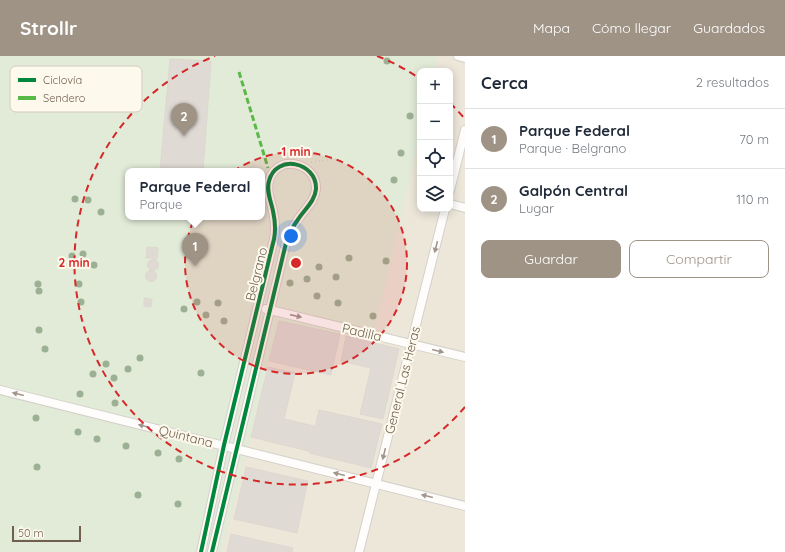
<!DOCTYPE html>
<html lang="es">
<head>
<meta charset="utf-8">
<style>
  body { margin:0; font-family:Quicksand,sans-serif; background:#f6f6f7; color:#1f2937 }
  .controls { position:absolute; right:12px; top:12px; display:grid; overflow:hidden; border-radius:8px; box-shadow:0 2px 10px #0003 }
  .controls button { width:36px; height:36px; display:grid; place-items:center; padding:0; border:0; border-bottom:1px solid #e0e1e3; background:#fff; color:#1f2937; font:20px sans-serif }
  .scale { position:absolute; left:12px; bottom:10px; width:69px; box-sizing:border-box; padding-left:4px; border:2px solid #705f4f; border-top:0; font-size:11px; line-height:14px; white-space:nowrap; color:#705f4f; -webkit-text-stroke:3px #fdf9ed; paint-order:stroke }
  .you { position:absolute; left:291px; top:180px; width:14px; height:14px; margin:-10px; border:3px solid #fff; border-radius:50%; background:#1a73e8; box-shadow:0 0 0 6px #1a73e833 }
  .badge { display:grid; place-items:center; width:26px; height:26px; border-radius:50%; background:#9f9386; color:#fff; font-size:13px; font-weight:700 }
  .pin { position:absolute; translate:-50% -33px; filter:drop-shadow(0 1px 2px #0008) }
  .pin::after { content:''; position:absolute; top:21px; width:14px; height:12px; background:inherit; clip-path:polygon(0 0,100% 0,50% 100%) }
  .popup { position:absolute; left:125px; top:112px; width:140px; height:52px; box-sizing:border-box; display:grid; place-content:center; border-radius:8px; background:#fff; filter:drop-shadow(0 1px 3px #0005); font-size:13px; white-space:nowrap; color:#747a83 }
  .popup b { font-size:15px; color:#1f2937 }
  .popup::after { content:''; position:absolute; left:50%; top:100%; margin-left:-8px; border:8px solid transparent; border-top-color:#fff }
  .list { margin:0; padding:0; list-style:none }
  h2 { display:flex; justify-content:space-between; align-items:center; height:52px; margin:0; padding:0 16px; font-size:17px }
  h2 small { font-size:13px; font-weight:400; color:#747a83 }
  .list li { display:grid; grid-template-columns:26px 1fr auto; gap:12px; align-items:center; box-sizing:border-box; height:60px; padding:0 16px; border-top:1px solid #e0e1e3 }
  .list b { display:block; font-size:15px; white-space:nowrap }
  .list p { margin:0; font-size:13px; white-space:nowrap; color:#747a83 }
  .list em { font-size:13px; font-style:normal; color:#747a83 }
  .actions { display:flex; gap:8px; padding:12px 16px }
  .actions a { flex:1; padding:9px 0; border:1px solid #9f9386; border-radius:8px; text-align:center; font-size:14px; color:#9f9386 }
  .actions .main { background:#9f9386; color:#fff }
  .icon { flex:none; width:22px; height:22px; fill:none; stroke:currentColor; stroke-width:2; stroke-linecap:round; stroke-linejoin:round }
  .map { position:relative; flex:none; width:465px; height:496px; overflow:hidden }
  header { display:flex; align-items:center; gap:24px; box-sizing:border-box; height:56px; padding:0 20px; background:#9f9386; color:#fff }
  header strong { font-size:19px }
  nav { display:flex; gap:22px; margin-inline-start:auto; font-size:14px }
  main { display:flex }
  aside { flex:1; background:#fff }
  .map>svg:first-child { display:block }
  .residential { fill:#ede7da; fill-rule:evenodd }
  .green { fill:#e1ebd8; fill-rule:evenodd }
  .building { fill:#e0dad4; stroke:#ddd8cf }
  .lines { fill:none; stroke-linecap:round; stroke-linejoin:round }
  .street-casing { stroke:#d4d0ca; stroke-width:10 }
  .path { stroke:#d6d1cc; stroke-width:1.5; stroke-dasharray:1 3; stroke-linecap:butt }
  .street { stroke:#fefdfc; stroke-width:8 }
  .quiet { stroke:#58b947; stroke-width:3; stroke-dasharray:6 3; stroke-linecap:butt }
  .cycleway-casing { stroke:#fdf9ed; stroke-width:6 }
  .cycleway { stroke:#00873e; stroke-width:4 }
  .tree { fill:#9cb094 }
  .oneway { fill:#a2968c }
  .ring { fill:none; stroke:#d62828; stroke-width:2; stroke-dasharray:7 5 }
  .labels { text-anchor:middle; stroke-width:4; stroke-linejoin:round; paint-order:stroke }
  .street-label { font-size:13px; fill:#705f4f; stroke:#fdf9ed }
  .key { fill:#fdf9ed; stroke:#d3cbbe; stroke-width:1 }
  .key-label { font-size:11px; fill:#705f4f }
  .centre { fill:#d62828; stroke:#fdf9ed; stroke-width:2 }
  .ring-label { font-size:12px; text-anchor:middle; font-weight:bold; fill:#d62828; stroke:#fdf9ed; stroke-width:4; stroke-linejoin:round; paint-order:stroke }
</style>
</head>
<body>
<header>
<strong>Strollr</strong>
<nav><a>Mapa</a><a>Cómo llegar</a><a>Guardados</a></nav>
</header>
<main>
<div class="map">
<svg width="465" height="496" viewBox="0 0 465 496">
  <rect width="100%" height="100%" fill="#f5f3ec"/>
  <!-- residential -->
  <path class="residential" d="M0,0h465v496h-465zM420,15h30v138h-30zM128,115h134v46h-134z"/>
  <!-- green -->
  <path class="green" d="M0,0h438l-3,15h-15v64l-45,196 -35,3 -61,-13 -57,231h-222zM128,115h134v46h-134z"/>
  <!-- building -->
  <path class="building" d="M170,3l41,2 -8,110h-43z
    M147,191h5l-1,11h-5z
    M153,191l5,1 -1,11h-5z
    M147.5 209a5.5 5.5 0 1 1 11 0a5.5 5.5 0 1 1-11 0Z
    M145.5 220a5.5 5.5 0 1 1 11 0a5.5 5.5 0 1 1-11 0Z
    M144,242h4l-1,9 -3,-1z
    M149,243h3l-1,8h-3z
    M279,265l61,13 -9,41 -62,-14z
    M346,280l53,13 -16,70 -23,-5 11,-46 -30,-7z
    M268,311l27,6 -11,46 30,7 -6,25 -57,-14z
    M319,354l63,14 -11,44 -62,-15z
    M246,411l62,14 -11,52 -63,-14z
    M231,478l62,14 -1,4h-65z"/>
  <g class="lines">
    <defs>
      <path id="street" d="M458,0l7,2
        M450,134l15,-60
        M450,148l15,4
        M266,253l199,48
        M0,334l465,116
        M201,496l23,-107 50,-206c2,-10 1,-19 -1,-28 -2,-10 -7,-20 -4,-30 7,-28 48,-19 47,8 -1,12 -11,20 -17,29 -6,8 -10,16 -13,25l-74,309
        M359,496l86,-343"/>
    </defs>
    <!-- street casing -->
    <use href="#street" class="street-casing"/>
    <!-- path -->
    <path class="path" d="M311,106l25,-3"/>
    <!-- street -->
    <use href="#street" class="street"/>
    <!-- quiet -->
    <path class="quiet" d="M239,16l29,96"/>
    <defs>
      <path id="cycleway" d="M201,496l23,-107 50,-206c2,-10 1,-19 -1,-28 -2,-10 -7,-20 -4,-30 7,-28 48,-19 47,8 -1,12 -11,20 -17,29 -6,8 -10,16 -13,25l-74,309"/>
    </defs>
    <!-- cycleway casing -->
    <use href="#cycleway" class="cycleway-casing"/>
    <!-- cycleway -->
    <use href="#cycleway" class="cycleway"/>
  </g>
  <!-- trees -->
  <g class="tree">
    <circle cx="387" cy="5" r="3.5"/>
    <circle cx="410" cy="60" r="3.5"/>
    <circle cx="401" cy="97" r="3.5"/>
    <circle cx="394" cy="124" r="3.5"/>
    <circle cx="75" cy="143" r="3.5"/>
    <circle cx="88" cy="144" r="3.5"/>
    <circle cx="101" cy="156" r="3.5"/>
    <circle cx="83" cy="198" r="3.5"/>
    <circle cx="72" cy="200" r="3.5"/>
    <circle cx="349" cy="202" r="3.5"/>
    <circle cx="386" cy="205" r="3.5"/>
    <circle cx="298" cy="206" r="3.5"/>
    <circle cx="94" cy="209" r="3.5"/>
    <circle cx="319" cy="211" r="3.5"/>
    <circle cx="336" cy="221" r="3.5"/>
    <circle cx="307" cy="223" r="3.5"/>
    <circle cx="290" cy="227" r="3.5"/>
    <circle cx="38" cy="228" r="3.5"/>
    <circle cx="79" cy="228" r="3.5"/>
    <circle cx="39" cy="235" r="3.5"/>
    <circle cx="317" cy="240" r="3.5"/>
    <circle cx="81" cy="246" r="3.5"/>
    <circle cx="197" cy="246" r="3.5"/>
    <circle cx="218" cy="247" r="3.5"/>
    <circle cx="338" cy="247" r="3.5"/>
    <circle cx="184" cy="253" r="3.5"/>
    <circle cx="206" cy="259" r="3.5"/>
    <circle cx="373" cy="260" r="3.5"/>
    <circle cx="224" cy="265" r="3.5"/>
    <circle cx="39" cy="274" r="3.5"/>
    <circle cx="45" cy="293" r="3.5"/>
    <circle cx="140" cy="302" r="3.5"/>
    <circle cx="106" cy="308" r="3.5"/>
    <circle cx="128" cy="313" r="3.5"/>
    <circle cx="201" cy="317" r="3.5"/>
    <circle cx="93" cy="318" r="3.5"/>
    <circle cx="114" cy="322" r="3.5"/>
    <circle cx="80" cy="338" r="3.5"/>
    <circle cx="115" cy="347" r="3.5"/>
    <circle cx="36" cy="362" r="3.5"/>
    <circle cx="78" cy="376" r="3.5"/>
    <circle cx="97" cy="383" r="3.5"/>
    <circle cx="126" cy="390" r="3.5"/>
    <circle cx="158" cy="397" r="3.5"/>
    <circle cx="179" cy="403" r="3.5"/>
    <circle cx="37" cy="411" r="3.5"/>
    <circle cx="138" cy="439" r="3.5"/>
    <circle cx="178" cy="448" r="3.5"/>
  </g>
  <!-- one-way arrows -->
  <defs><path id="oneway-solid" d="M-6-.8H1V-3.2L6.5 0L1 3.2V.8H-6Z"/></defs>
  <g class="oneway">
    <use href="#oneway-solid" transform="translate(436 191) rotate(104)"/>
    <use href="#oneway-solid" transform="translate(296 260) rotate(13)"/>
    <use href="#oneway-solid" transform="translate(438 295) rotate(14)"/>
    <use href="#oneway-solid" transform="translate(18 338) rotate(-166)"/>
    <use href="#oneway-solid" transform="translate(144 370) rotate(-166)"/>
    <use href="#oneway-solid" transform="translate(384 398) rotate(104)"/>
    <use href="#oneway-solid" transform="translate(339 418) rotate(-166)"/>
    <use href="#oneway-solid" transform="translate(427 440) rotate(-166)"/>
  </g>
  <!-- distance rings -->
  <circle cx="296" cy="207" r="111" fill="#d62828" fill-opacity=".12"/>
  <g class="ring">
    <circle cx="296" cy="207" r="111"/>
    <path d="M465 351A222 222 0 1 1 215 0M377 0A222 222 0 0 1 419 22M450 47A222 222 0 0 1 465 63"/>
  </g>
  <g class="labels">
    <!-- street labels -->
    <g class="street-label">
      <text transform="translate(256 218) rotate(-76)" y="5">Belgrano</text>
      <text transform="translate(362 276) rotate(13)" y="5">Padilla</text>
      <text transform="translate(402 324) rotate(-76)" y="5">General Las Heras</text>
      <text transform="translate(186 380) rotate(14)" y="5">Quintana</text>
    </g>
  </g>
  <!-- legend -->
  <rect x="10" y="10" width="132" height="46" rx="6" class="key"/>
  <rect x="18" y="22" width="18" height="4" fill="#00873e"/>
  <rect x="18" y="40" width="18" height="4" fill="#58b947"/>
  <g class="key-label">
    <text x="43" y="28">Ciclovía</text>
    <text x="43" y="46">Sendero</text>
  </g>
  <circle cx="296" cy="207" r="6" class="centre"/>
  <g class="ring-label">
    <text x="296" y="100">1 min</text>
    <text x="74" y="211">2 min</text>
  </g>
</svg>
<div class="controls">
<button>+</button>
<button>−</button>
<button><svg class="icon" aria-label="locate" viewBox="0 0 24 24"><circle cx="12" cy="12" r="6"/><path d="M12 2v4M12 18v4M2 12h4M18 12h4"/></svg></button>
<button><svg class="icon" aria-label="layers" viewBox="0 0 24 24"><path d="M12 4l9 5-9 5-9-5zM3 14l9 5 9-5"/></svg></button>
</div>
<div class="scale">50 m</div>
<div class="you"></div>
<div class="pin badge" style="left:195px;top:210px">1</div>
<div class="popup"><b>Parque Federal</b>Parque</div>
<div class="pin badge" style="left:184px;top:80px">2</div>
</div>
<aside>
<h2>Cerca<small>2 resultados</small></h2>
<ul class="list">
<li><span class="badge">1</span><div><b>Parque Federal</b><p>Parque · Belgrano</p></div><em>70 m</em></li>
<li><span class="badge">2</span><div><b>Galpón Central</b><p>Lugar</p></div><em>110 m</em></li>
</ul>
<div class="actions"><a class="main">Guardar</a><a>Compartir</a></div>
</aside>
</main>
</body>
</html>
